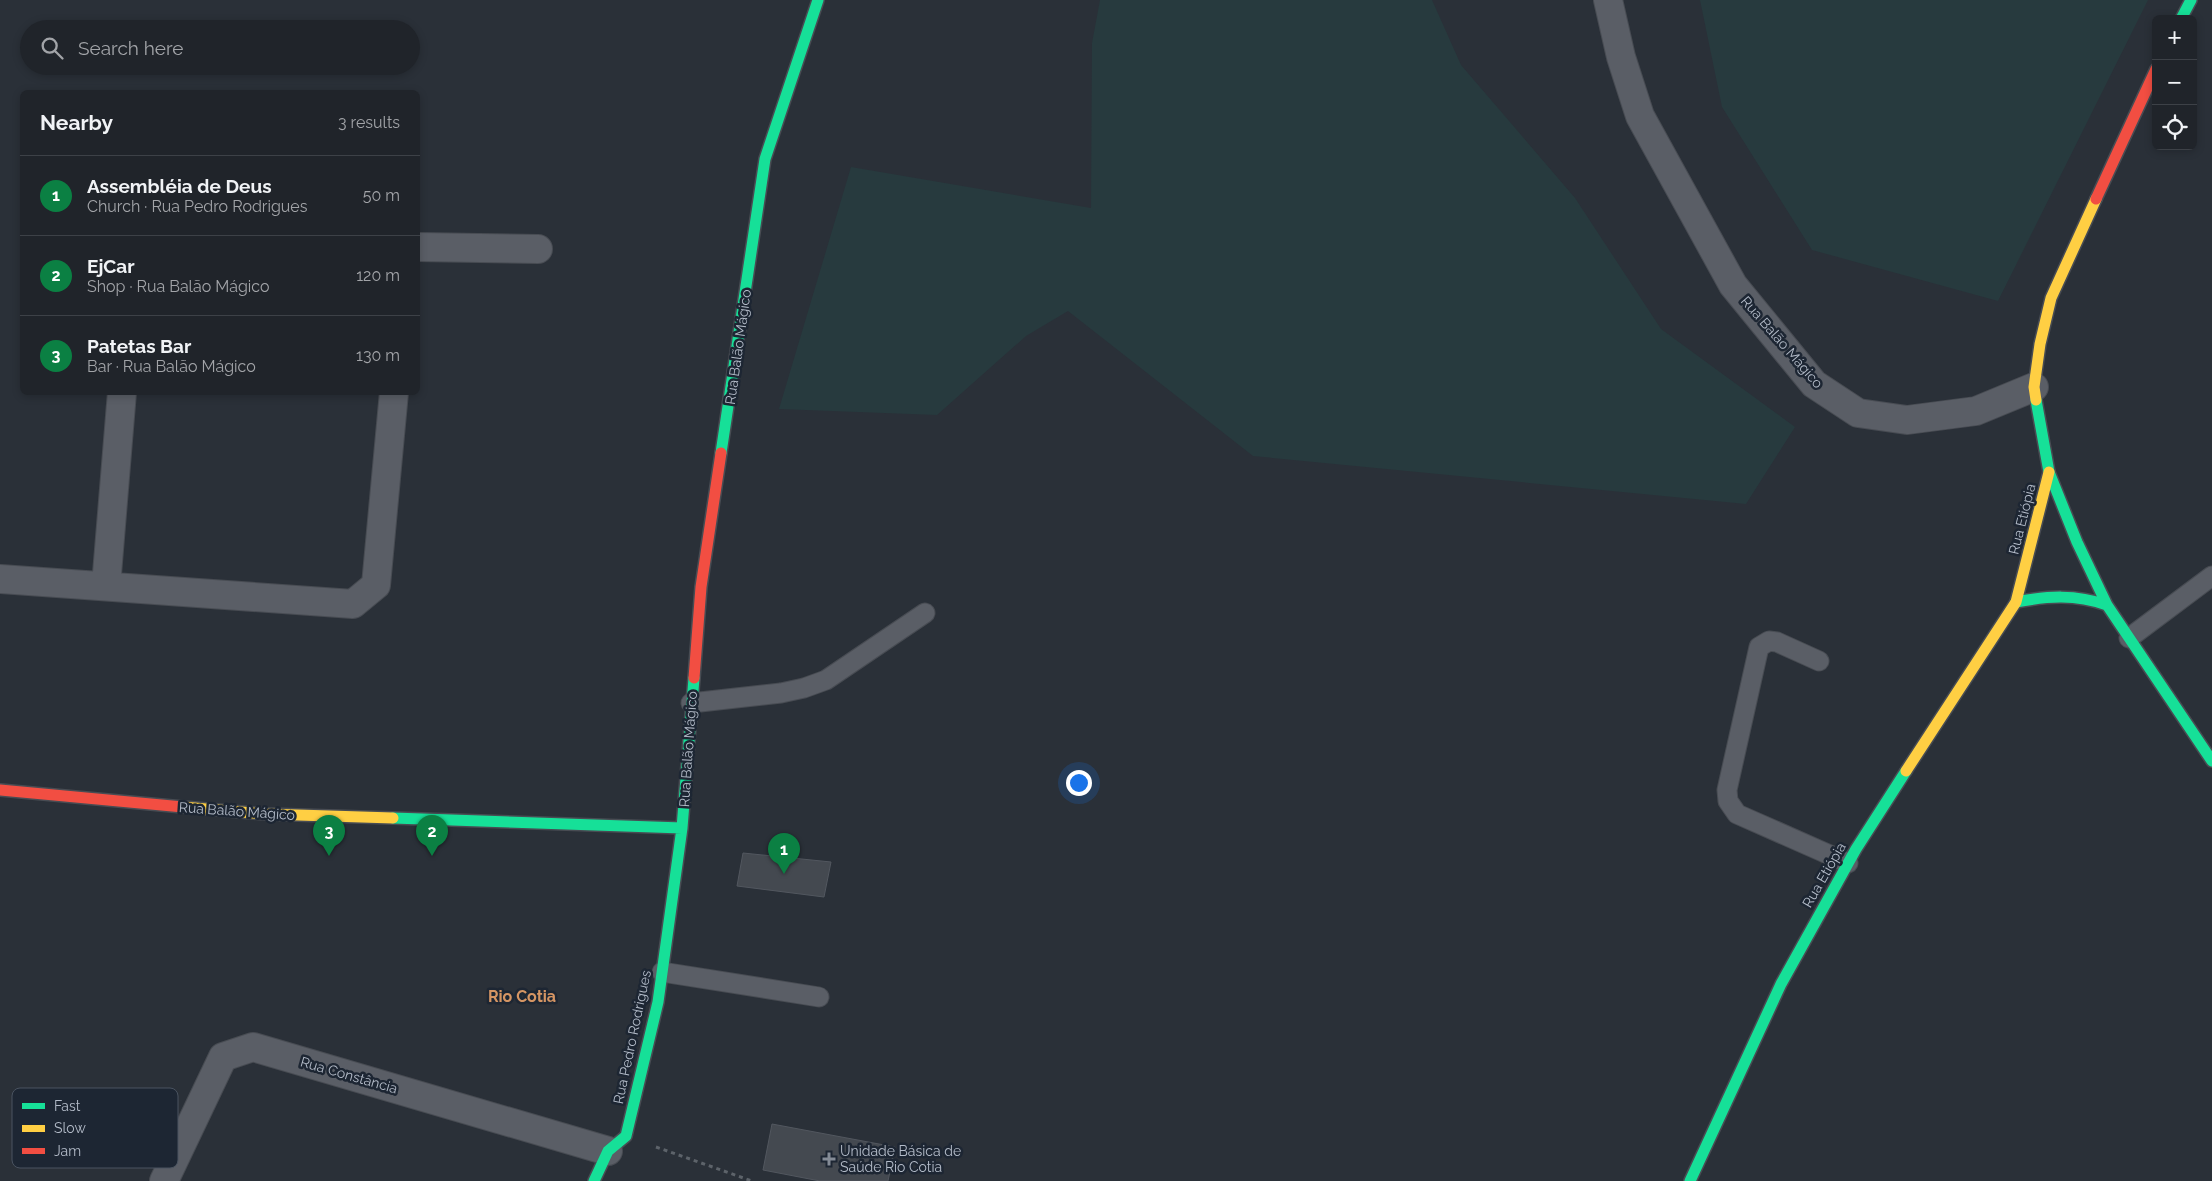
<!DOCTYPE html>
<html lang="en">
<head>
<meta charset="utf-8">
<style>
  body { margin:0; font-family:Raleway,sans-serif; background:#282c32; color:#f1f3f6 }
  .controls { position:absolute; right:15px; top:15px; display:grid; overflow:hidden; border-radius:8px; box-shadow:0 2px 8px #0003 }
  .controls button { width:45px; height:45px; display:grid; place-items:center; padding:0; border:0; border-bottom:1px solid #3d4147; background:#20242a; color:#f1f3f6; font:25px sans-serif }
  .you { position:absolute; left:1078px; top:782px; width:18px; height:18px; margin:-12px; border:4px solid #fff; border-radius:50%; background:#1a73e8; box-shadow:0 0 0 8px #1a73e833 }
  .badge { display:grid; place-items:center; width:32px; height:32px; border-radius:50%; background:#0b8043; color:#fff; font-size:16px; font-weight:700 }
  .pin { position:absolute; translate:-50% -41px; filter:drop-shadow(0 1px 2px #0008) }
  .pin::after { content:''; position:absolute; top:26px; width:18px; height:15px; background:inherit; clip-path:polygon(0 0,100% 0,50% 100%) }
  .list { margin:0; padding:0; list-style:none }
  h2 { display:flex; justify-content:space-between; align-items:center; height:65px; margin:0; padding:0 20px; font-size:21px }
  h2 small { font-size:16px; font-weight:400; color:#a2a4a8 }
  .list li { display:grid; grid-template-columns:32px 1fr auto; gap:15px; align-items:center; box-sizing:border-box; height:80px; padding:0 20px; border-top:1px solid #3d4147 }
  .list b { display:block; font-size:19px; white-space:nowrap }
  .list p { margin:0; font-size:16px; white-space:nowrap; color:#a2a4a8 }
  .list em { font-size:16px; font-style:normal; color:#a2a4a8 }
  .icon { flex:none; width:28px; height:28px; fill:none; stroke:currentColor; stroke-width:2; stroke-linecap:round; stroke-linejoin:round }
  .map { position:relative; flex:none; width:2212px; height:1181px; overflow:hidden }
  .search { position:absolute; background:#20242a; box-shadow:0 2px 8px #0003; left:20px; top:20px; width:400px; height:55px; display:flex; align-items:center; gap:12px; box-sizing:border-box; padding:0 18px; border-radius:28px; color:#a2a4a8; font-size:19px }
  .panel { position:absolute; background:#20242a; box-shadow:0 2px 8px #0003; left:20px; top:90px; width:400px; height:305px; border-radius:8px }
  .map>svg:first-child { display:block }
  .green { fill:#273a3e }
  .building { fill:#444950; stroke:#52575f }
  .lines { fill:none; stroke-linecap:round; stroke-linejoin:round }
  .lane-casing { stroke:#484c53; stroke-width:21 }
  .street-casing { stroke:#484c53; stroke-width:30 }
  .fast-casing { stroke:#484c53; stroke-width:14 }
  .slow-casing { stroke:#484c53; stroke-width:14 }
  .jam-casing { stroke:#484c53; stroke-width:14 }
  .path { stroke:#5d636a; stroke-width:3; stroke-dasharray:4 4; stroke-linecap:butt }
  .lane { stroke:#5a5e66; stroke-width:19 }
  .street { stroke:#5a5e66; stroke-width:28 }
  .fast { stroke:#16e098; stroke-width:11 }
  .slow { stroke:#ffcf43; stroke-width:11 }
  .jam { stroke:#f24e42; stroke-width:11 }
  .poi-dot { fill:#848b96; stroke:#1d2633; stroke-width:2 }
  .labels { text-anchor:middle; stroke-width:5; stroke-linejoin:round; paint-order:stroke }
  .street-label { font-size:14px; fill:#b4bcc9; stroke:#1d2633 }
  .poi-label { font-size:14px; fill:#b4bcc9; stroke:#1d2633; text-anchor:start }
  .quarter-label { font-size:16px; font-weight:bold; fill:#d59563; stroke:#1d2633 }
  .key { fill:#1d2633; stroke:#4a5360; stroke-width:1 }
  .key-label { font-size:14px; fill:#b4bcc9 }
</style>
</head>
<body>
<div class="map">
<svg width="2212" height="1181" viewBox="0 0 2212 1181">
  <rect width="100%" height="100%" fill="#2a3038"/>
  <!-- green -->
  <path class="green" d="M1100,0h332l29,65 114,133 86,131 134,98 -49,77 -493,-48 -185,-145 -42,25 -89,79 -158,-6 72,-242 240,41 1,-165z
    M1700,0h448l-150,301 -186,-51 -90,-143z"/>
  <!-- building -->
  <path class="building" d="M743,853l88,9 -7,35 -87,-11z
    M772,1124l123,23 -7,34h-68l-57,-11z"/>
  <g class="lines">
    <defs>
      <path id="lane" d="M2129,638l83,-62
        M1819,661l-42,-19 -8,-1 -10,6 -32,143 1,11 9,13 111,49
        M691,703l90,-10 23,-5 22,-8 99,-67
        M662,972l157,25"/>
      <path id="street" d="M1608,0l13,57 19,59 93,169 81,99 44,29 49,7 69,-9 58,-24
        M418,247l120,2
        M0,579l353,25 23,-19 18,-193
        M106,586l16,-194
        M164,1181l59,-124 30,-10 355,104"/>
      <path id="fast" d="M2181,19l10,-19
        M2036,400l13,72 28,70 30,63 105,156
        M721,453l44,-294 53,-159
        M2016,602c32,-6 59,-8 91,3
        M393,818l289,10
        M594,1181l14,-30 18,-15 32,-134 24,-174 12,-150
        M1690,1181l91,-197 75,-135 50,-78"/>
      <path id="slow" d="M2036,400l-2,-13 6,-43 11,-46 45,-99
        M1906,771l110,-169 33,-130
        M183,807l83,7 127,4"/>
      <path id="jam" d="M2096,199l60,-130
        M694,678l7,-91 20,-134
        M0,790l183,17"/>
    </defs>
    <!-- lane casing -->
    <use href="#lane" class="lane-casing"/>
    <!-- street casing -->
    <use href="#street" class="street-casing"/>
    <!-- fast casing -->
    <use href="#fast" class="fast-casing"/>
    <!-- slow casing -->
    <use href="#slow" class="slow-casing"/>
    <!-- jam casing -->
    <use href="#jam" class="jam-casing"/>
    <!-- path -->
    <path class="path" d="M656,1147l96,34"/>
    <!-- lane -->
    <use href="#lane" class="lane"/>
    <!-- street -->
    <use href="#street" class="street"/>
    <!-- fast -->
    <use href="#fast" class="fast"/>
    <!-- slow -->
    <use href="#slow" class="slow"/>
    <!-- jam -->
    <use href="#jam" class="jam"/>
  </g>
  <!-- markers -->
  <path class="poi-dot" d="M826.5 1151.5h5v5h5v5h-5v5h-5v-5h-5v-5h5z"/>
  <g class="labels">
    <!-- street labels -->
    <g class="street-label">
      <text transform="translate(1782 342) rotate(49)" y="5">Rua Balão Mágico</text>
      <text transform="translate(738 347) rotate(-82)" y="5">Rua Balão Mágico</text>
      <text transform="translate(2022 519) rotate(-76)" y="5">Rua Etiópia</text>
      <text transform="translate(688 749) rotate(-86)" y="5">Rua Balão Mágico</text>
      <text transform="translate(237 811) rotate(4)" y="5">Rua Balão Mágico</text>
      <text transform="translate(1824 875) rotate(-60)" y="5">Rua Etiópia</text>
      <text transform="translate(632 1037) rotate(-78)" y="5">Rua Pedro Rodrigues</text>
      <text transform="translate(349 1075) rotate(16)" y="5">Rua Constância</text>
    </g>
    <!-- poi labels -->
    <g class="poi-label">
      <text x="840" y="1156">Unidade Básica de<tspan x="840" dy="16">Saúde Rio Cotia</tspan></text>
    </g>
    <!-- quarter labels -->
    <g class="quarter-label">
      <text x="522" y="1002">Rio Cotia</text>
    </g>
  </g>
  <!-- legend -->
  <rect x="12" y="1088" width="166" height="80" rx="8" class="key"/>
  <rect x="22" y="1103" width="23" height="6" fill="#16e098"/>
  <rect x="22" y="1125" width="23" height="7" fill="#ffcf43"/>
  <rect x="22" y="1148" width="23" height="6" fill="#f24e42"/>
  <g class="key-label">
    <text x="54" y="1111">Fast</text>
    <text x="54" y="1133">Slow</text>
    <text x="54" y="1156">Jam</text>
  </g>
</svg>
<div class="controls">
<button>+</button>
<button>−</button>
<button><svg class="icon" aria-label="locate" viewBox="0 0 24 24"><circle cx="12" cy="12" r="6"/><path d="M12 2v4M12 18v4M2 12h4M18 12h4"/></svg></button>
</div>
<div class="you"></div>
<div class="pin badge" style="left:784px;top:874px">1</div>
<div class="pin badge" style="left:432px;top:856px">2</div>
<div class="pin badge" style="left:329px;top:856px">3</div>
<div class="search"><svg class="icon" aria-label="search" viewBox="0 0 24 24"><circle cx="10" cy="10" r="6"/><path d="M15 15l6 6"/></svg>Search here</div>
<section class="panel">
<h2>Nearby<small>3 results</small></h2>
<ul class="list">
<li><span class="badge">1</span><div><b>Assembléia de Deus</b><p>Church · Rua Pedro Rodrigues</p></div><em>50 m</em></li>
<li><span class="badge">2</span><div><b>EjCar</b><p>Shop · Rua Balão Mágico</p></div><em>120 m</em></li>
<li><span class="badge">3</span><div><b>Patetas Bar</b><p>Bar · Rua Balão Mágico</p></div><em>130 m</em></li>
</ul>
</section>
</div>
</body>
</html>
